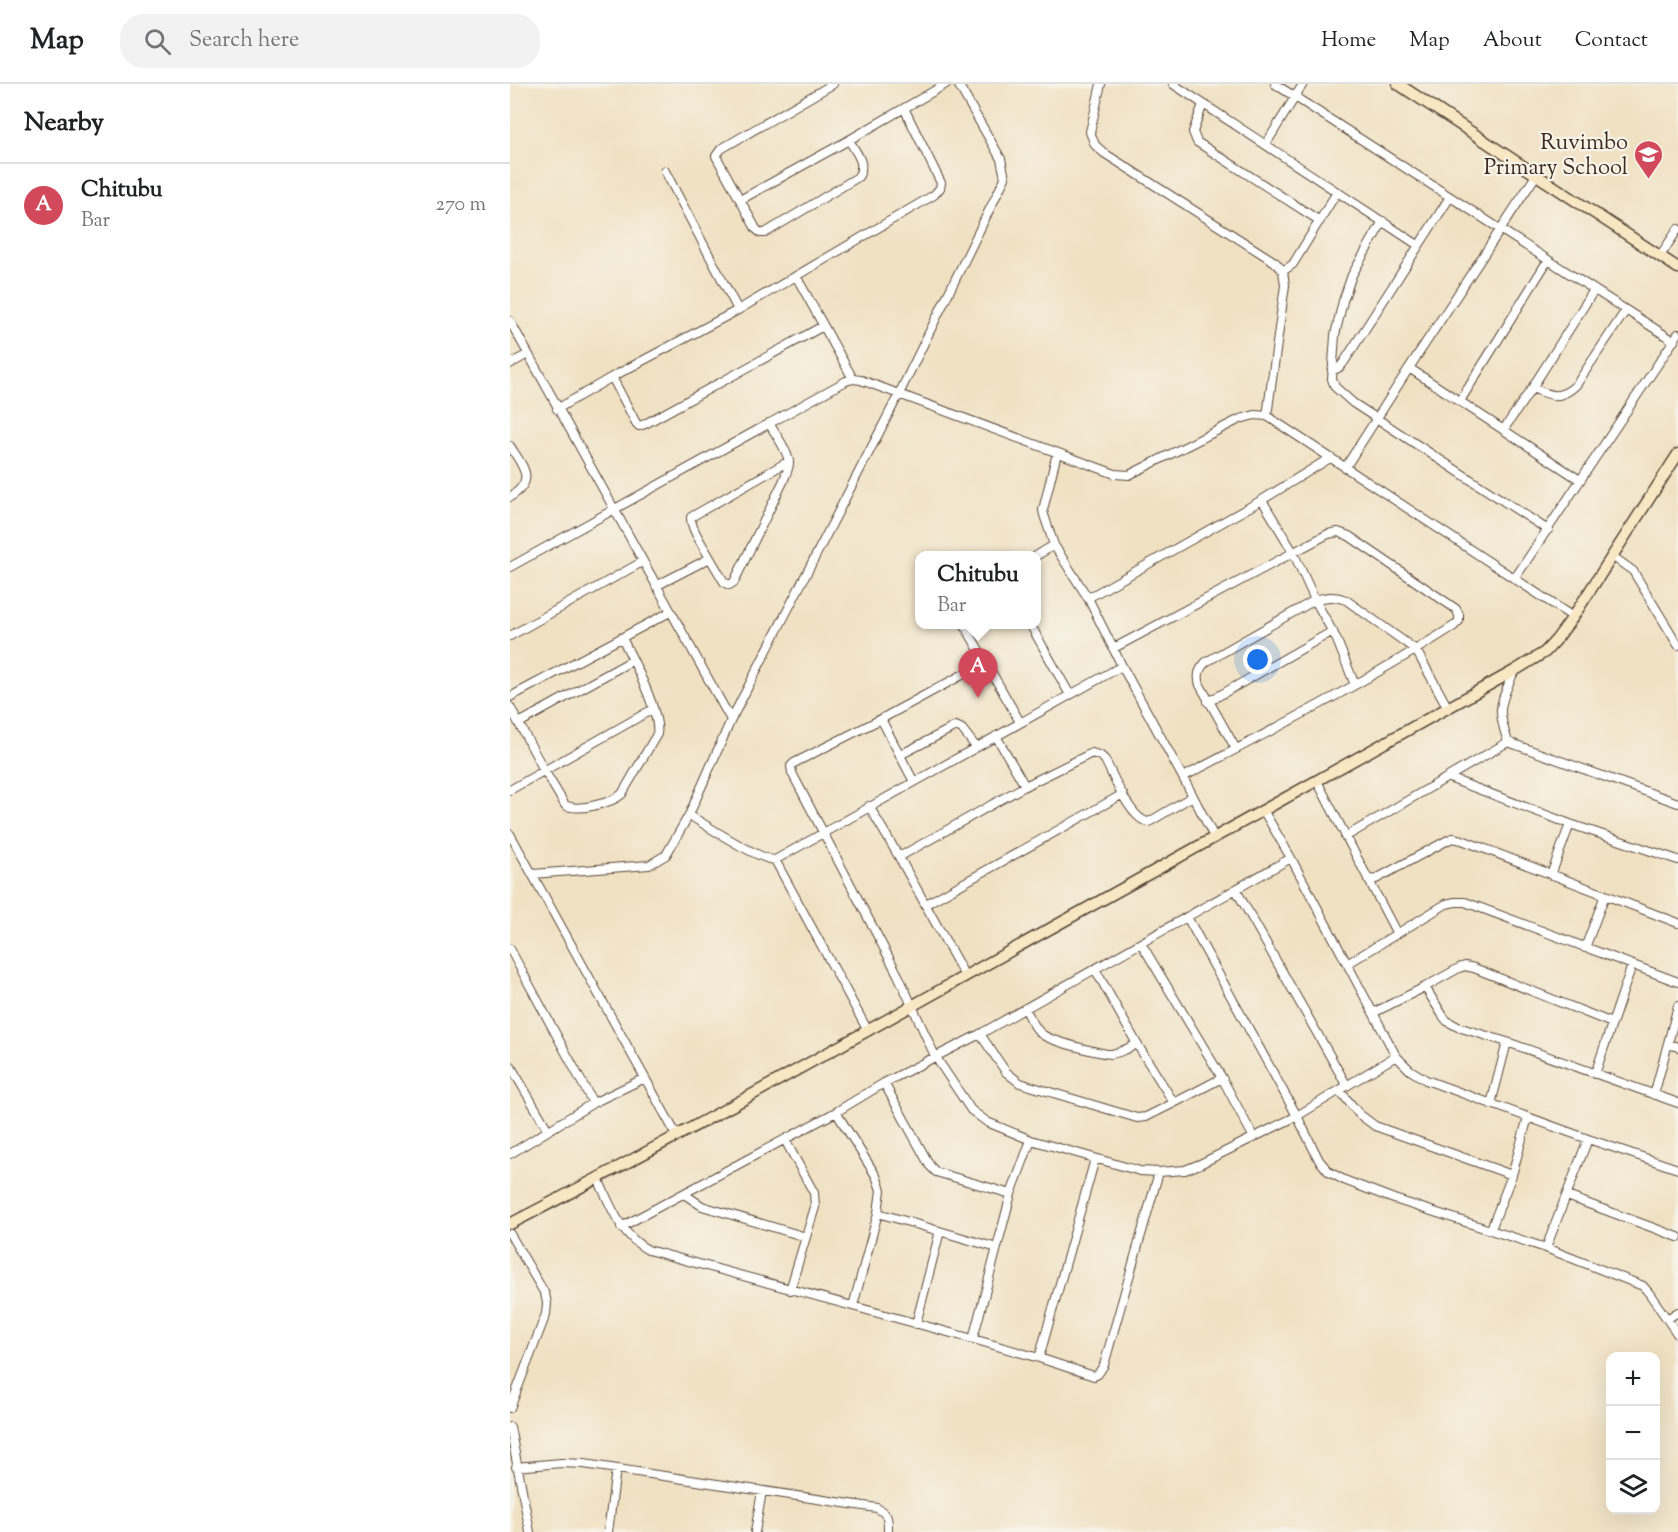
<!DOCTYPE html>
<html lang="en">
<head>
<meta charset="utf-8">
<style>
  body { margin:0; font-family:"Sorts Mill Goudy",serif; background:#f2f2f2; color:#202124 }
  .controls { position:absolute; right:18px; bottom:18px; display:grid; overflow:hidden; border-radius:12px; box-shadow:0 6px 24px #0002 }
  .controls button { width:54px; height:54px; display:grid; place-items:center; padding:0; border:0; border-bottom:2px solid #e0e0e0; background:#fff; color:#202124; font:30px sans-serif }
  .you { position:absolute; left:748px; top:576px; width:21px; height:21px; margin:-15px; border:4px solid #fff; border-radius:50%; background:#1a73e8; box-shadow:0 0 0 9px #1a73e833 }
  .badge { display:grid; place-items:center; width:39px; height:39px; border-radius:50%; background:#d1495b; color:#fff; font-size:20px; font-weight:700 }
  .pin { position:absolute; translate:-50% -50px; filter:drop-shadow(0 2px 3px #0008) }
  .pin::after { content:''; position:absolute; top:32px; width:21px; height:18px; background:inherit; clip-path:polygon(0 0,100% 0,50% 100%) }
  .popup { position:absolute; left:405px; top:467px; width:126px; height:78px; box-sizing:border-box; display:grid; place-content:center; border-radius:12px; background:#fff; filter:drop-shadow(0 2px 4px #0005); font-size:20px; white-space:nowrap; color:#757577 }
  .popup b { font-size:22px; color:#202124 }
  .popup::after { content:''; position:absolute; left:50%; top:100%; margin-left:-12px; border:12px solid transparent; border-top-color:#fff }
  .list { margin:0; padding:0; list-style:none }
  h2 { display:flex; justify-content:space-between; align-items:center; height:78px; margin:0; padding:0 24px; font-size:26px }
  h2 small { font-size:20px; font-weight:400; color:#757577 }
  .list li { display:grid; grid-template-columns:39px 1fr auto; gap:18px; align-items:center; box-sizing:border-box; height:84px; padding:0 24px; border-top:2px solid #e0e0e0 }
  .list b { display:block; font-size:22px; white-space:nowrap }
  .list p { margin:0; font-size:20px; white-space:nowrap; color:#757577 }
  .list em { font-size:20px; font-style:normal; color:#757577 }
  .icon { flex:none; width:33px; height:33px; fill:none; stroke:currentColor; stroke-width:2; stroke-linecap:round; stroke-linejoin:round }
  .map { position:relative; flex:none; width:1168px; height:1448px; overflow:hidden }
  header { display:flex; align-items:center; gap:36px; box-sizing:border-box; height:84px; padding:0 30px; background:#fff; border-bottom:2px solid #e0e0e0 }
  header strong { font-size:28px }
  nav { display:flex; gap:33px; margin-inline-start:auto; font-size:21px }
  .search { width:420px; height:54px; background:#f2f2f2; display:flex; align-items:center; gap:15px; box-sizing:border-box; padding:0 21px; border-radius:24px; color:#757577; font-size:22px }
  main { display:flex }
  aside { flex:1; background:#fff }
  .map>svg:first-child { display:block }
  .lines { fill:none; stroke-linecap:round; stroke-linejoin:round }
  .street-casing { stroke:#564537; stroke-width:10 }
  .secondary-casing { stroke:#564537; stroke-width:13 }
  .street { stroke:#fff; stroke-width:8 }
  .secondary { stroke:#f9e7c3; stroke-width:10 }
  .labels { text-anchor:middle; stroke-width:4.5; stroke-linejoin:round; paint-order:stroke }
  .poi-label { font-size:22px; fill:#3b2a1e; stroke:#f7f3e8; text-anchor:end }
</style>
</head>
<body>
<header>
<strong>Map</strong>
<div class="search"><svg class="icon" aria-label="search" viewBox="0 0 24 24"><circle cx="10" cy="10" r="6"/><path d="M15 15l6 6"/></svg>Search here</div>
<nav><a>Home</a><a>Map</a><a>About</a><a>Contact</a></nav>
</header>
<main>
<aside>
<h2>Nearby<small></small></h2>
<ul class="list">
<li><span class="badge">A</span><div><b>Chitubu</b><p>Bar</p></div><em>270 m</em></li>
</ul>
</aside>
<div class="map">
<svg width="1168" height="1448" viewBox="0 0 1168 1448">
  <rect width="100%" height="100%" fill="#f7f3e8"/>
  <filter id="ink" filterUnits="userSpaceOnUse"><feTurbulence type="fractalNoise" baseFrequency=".0167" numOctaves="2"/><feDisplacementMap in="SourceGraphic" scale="12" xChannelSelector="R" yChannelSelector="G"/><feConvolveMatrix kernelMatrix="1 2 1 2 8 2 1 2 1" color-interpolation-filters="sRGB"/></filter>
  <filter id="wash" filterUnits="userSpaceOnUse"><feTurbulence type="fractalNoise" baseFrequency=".008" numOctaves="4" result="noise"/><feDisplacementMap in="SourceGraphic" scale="24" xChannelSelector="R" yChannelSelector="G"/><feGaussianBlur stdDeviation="1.35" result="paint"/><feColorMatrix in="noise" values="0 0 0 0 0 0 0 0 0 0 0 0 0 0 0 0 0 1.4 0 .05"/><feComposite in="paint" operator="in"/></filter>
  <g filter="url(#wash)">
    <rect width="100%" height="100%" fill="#f0e1c3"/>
  </g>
  <g filter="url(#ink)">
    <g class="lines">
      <defs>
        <path id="street" d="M323,0l-112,65 -5,7 40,73 5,4h4l93,-56c9,-14 -2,-24 -9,-37
          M591,0l-11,48 5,13 9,8 171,109 8,9 2,14 -18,131
          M663,0l245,161
          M765,0l399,257
          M693,20l-10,28 4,10 123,79
          M756,60l37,-60
          M155,87l73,139
          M230,116l109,-60 97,-56
          M873,137l-31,54 -9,26 -8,34 -3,44 3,8 18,16 195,127
          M1150,172l18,-27
          M773,187l10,-7 44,-72
          M286,192l57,103
          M0,237l221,399 -42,95 -23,40 -17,10 -116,9
          M0,280l18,-10
          M899,284l171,112
          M822,287l8,-4 4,-5 106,-165
          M102,293l24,46 3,3 6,-2 178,-98
          M1022,304c19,8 28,12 44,-3l50,-75
          M950,317l88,-141
          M47,325l55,-32 126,-67 196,-115 6,-7 1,-5 -37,-75
          M994,345l28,-41 62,-98
          M0,362c13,21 27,34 0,51
          M547,369l-14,57 1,5 10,30 34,53 34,68 71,130 21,41
          M835,384l64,-100 128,-194
          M752,416l31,52 22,48 21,38 19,47
          M526,472l18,-11
          M1102,472l21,15 45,74
          M200,474c-6,-11 -20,-30 -19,-41l98,-56
          M0,483l336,-186 7,-2 8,1 254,94 14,1 111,-56 15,-4 12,1 306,201
          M1005,494l163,-244
          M146,502l54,-28 14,24 5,3 5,-3 49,-100c2,-6 6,-13 6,-19 -1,-13 -14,-29 -20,-40
          M578,514l174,-98 68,-42
          M454,540l56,98
          M520,540l40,71
          M0,552l132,-74
          M604,564l214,-114 10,-2 11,4 107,73 3,6v6l-5,5c-87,55 -179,103 -271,151
          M476,578l-105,57 -87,44 -3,3 1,7 106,202 37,81 36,54 16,12 44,18 109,31 19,1 26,-2 15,-6 97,-48 99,-60
          M0,613l160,-85
          M698,618l125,-71
          M0,623l34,63 21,35c12,7 47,-2 57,-11l35,-60c4,-21 -25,-76 -35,-96
          M371,635l33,63
          M221,636l168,-326 106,-216 -4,-19 -43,-75
          M9,639l114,-63
          M486,652l29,50
          M998,658c-12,-36 -8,-36 6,-71
          M726,665l-36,-64c-3,-10 -1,-16 6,-23l109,-62c11,-3 19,-5 31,0l70,50 32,58
          M390,671l56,-29 6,3 14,18
          M939,694l121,46 108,36
          M807,697l80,153
          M0,706l143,-81
          M359,722l30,51 66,119
          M753,726l28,48 105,198 14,14 16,10 162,59 90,30
          M179,731c17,10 70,45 86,45l347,-194
          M0,750l167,302
          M835,753l163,-95 170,61
          M389,773l126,-71 67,-33 9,3 4,4c8,15 26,61 44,62l44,-26
          M265,776l93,171
          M1041,791l19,-51
          M858,796l8,-1 72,-39 5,-2 9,2 216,83
          M726,806l111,196
          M416,820l197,-110
          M677,833l110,199 22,44 10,12 15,8 50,19 152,49 97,38 6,7 29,42
          M631,859l81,135 32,60
          M1075,864l20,-53
          M0,865l83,154
          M837,880l99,-60 9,-2h10l213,80
          M585,885l42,75 37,59 48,-25
          M915,903l18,29 4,5 11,6 49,15 171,61
          M515,924c5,9 10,22 18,27 9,6 58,19 68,19 9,-1 17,-6 26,-10
          M863,929l52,-26 34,-19 6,-2 9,2 138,55
          M470,950l26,38 14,11 117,35 9,-1 28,-14
          M1158,960l10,3
          M0,981l38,65
          M1085,990l37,-109
          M374,999l46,83 6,6 75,22
          M830,1007l19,23 16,12 137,49
          M1144,1011l24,-89
          M981,1020l16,-62
          M326,1028l40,64 5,14 -3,23 -25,93
          M275,1056l29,53 1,14 -25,83
          M0,1070l83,-51 52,-25
          M88,1095c13,27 22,56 50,71l325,89 66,19 55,18 4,-2 6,-9 55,-193
          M174,1110l18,12 104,31
          M1057,1112l111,41
          M368,1129l119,35
          M111,1143l215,-115 48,-29 96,-49 311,-176
          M981,1145l21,-54 16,-58
          M0,1150l35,60 2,9 -1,11 -36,94
          M1036,1164l42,-109
          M1157,1235l11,-7
          M406,1240l24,-93
          M463,1255l38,-145 20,-54
          M529,1274l56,-199
          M0,1343l20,105
          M6,1383l45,-4 23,1 293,44c12,7 11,11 11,24
          M98,1448l8,-63
          M245,1448l7,-41"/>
        <path id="secondary" d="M888,0l280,184
          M0,1140c181,-93 358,-194 536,-293 156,-87 312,-173 468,-260l31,-19 11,-12 17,-23 105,-163"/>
      </defs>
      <!-- street casing -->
      <use href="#street" class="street-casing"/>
      <!-- secondary casing -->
      <use href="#secondary" class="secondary-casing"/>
      <!-- street -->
      <use href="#street" class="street"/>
      <!-- secondary -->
      <use href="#secondary" class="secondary"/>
    </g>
  </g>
  <!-- icons -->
  <defs>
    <symbol id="school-pin" viewBox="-11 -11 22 30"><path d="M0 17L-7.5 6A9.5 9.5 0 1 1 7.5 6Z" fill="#d1495b" stroke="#f7f3e8"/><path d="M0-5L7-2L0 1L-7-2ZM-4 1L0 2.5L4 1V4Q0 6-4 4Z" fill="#fff"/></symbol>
  </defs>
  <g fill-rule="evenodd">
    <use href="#school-pin" x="1122" y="54" width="33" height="45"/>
  </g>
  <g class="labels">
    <!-- poi labels -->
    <g class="poi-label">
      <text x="1118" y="65">Ruvimbo<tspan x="1118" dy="25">Primary School</tspan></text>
    </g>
  </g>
</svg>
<div class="controls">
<button>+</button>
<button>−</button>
<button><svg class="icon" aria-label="layers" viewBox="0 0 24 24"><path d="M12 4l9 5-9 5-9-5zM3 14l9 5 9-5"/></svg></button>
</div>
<div class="you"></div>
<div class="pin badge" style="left:468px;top:614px">A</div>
<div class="popup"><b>Chitubu</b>Bar</div>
</div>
</main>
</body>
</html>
